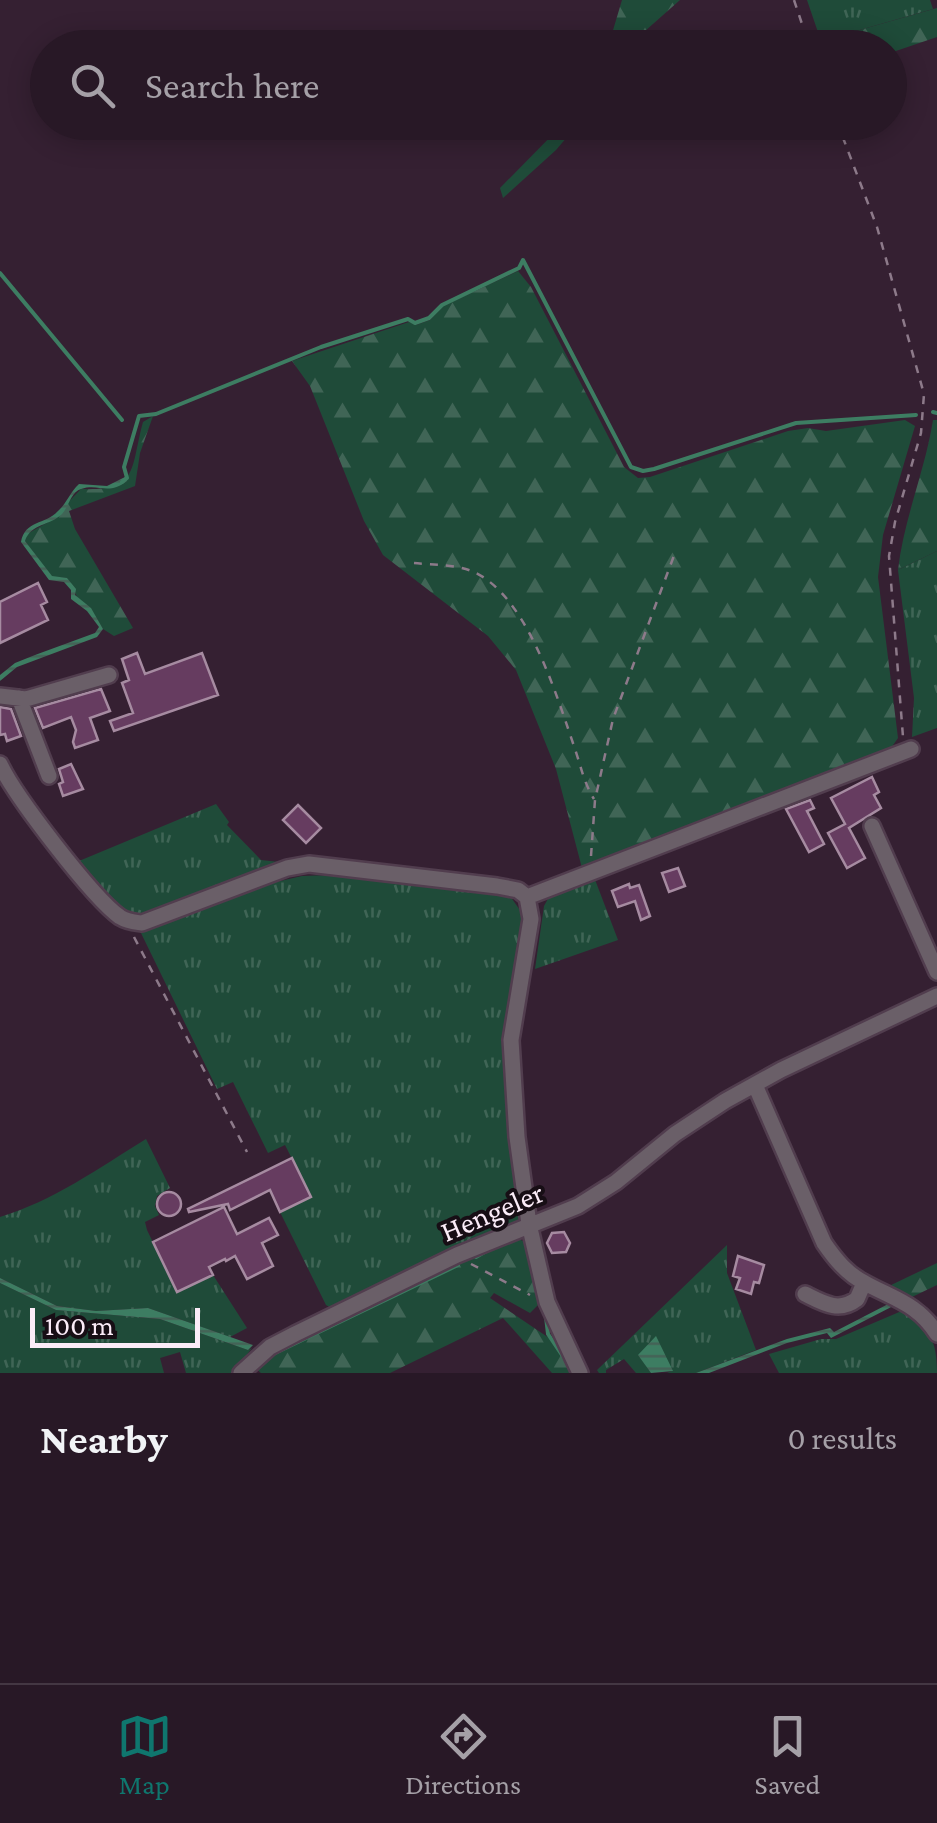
<!DOCTYPE html>
<html lang="en">
<head>
<meta charset="utf-8">
<style>
  body { margin:0; font-family:"Crimson Pro",serif; background:#30212e; color:#f1f3f6 }
  .scale { position:absolute; left:30px; bottom:25px; width:170px; box-sizing:border-box; padding-left:10px; border:5px solid #fbecf8; border-top:0; font-size:28px; line-height:35px; white-space:nowrap; color:#fbecf8; -webkit-text-stroke:8px #170e15; paint-order:stroke }
  .list { margin:0; padding:0; list-style:none }
  h2 { display:flex; justify-content:space-between; align-items:center; height:130px; margin:0; padding:0 40px; font-size:42px }
  h2 small { font-size:32px; font-weight:400; color:#a5a0a7 }
  .icon { flex:none; width:55px; height:55px; fill:none; stroke:currentColor; stroke-width:2; stroke-linecap:round; stroke-linejoin:round }
  .map { position:relative; flex:none; width:937px; height:1373px; overflow:hidden }
  .search { position:absolute; background:#281826; box-shadow:0 5px 25px #0003; left:30px; right:30px; top:30px; height:110px; display:flex; align-items:center; gap:25px; box-sizing:border-box; padding:0 35px; border-radius:55px; color:#a5a0a7; font-size:38px }
  .sheet { height:310px; background:#281826 }
  nav { display:flex; justify-content:space-around; align-items:center; box-sizing:border-box; height:140px; border-top:2px solid #443743; background:#281826; font-size:28px; color:#a5a0a7 }
  nav a { display:grid; justify-items:center; gap:5px }
  nav .on { color:#0f766e }
  .map>svg:first-child { display:block }
  .grass { fill:url(#grass-tufts) }
  .forest { fill:url(#forest-firs) }
  .water { fill:url(#water-rules) }
  .lines { fill:none; stroke-linecap:round; stroke-linejoin:round }
  .stream { stroke:#3d7d62; stroke-width:4 }
  .building { fill:#663c60; stroke:#a68ba1; stroke-width:2.5 }
  .minor-casing { stroke:#513d4e; stroke-width:20 }
  .path { stroke:#8d7a8a; stroke-width:2.5; stroke-dasharray:8 8; stroke-linecap:butt }
  .minor { stroke:#6a5f68; stroke-width:15 }
  .labels { text-anchor:middle; stroke-width:8; stroke-linejoin:round; paint-order:stroke }
  .street-label { font-size:30px; fill:#fbecf8; stroke:#170e15 }
</style>
</head>
<body>
<div class="map">
<svg width="937" height="1373" viewBox="0 0 937 1373">
  <defs>
    <pattern id="grass-tufts" width="24" height="20" patternUnits="userSpaceOnUse" patternTransform="scale(2.5)"><rect width="24" height="20" fill="#1f4b39"/><path d="M3 7l-1-3M5 7V3M7 7l1-3M15 17l-1-3M17 17v-4M19 17l1-3" fill="none" stroke="#406556"/></pattern>
    <pattern id="forest-firs" width="22" height="20" patternUnits="userSpaceOnUse" patternTransform="scale(2.5)"><rect width="22" height="20" fill="#1f4b39"/><path d="M5 1l3.5 6h-7zM16 11l3.5 6h-7z" fill="#406556"/></pattern>
    <pattern id="water-rules" width="6" height="5" patternUnits="userSpaceOnUse" patternTransform="scale(2.5)"><rect width="6" height="5" fill="#3d7d62"/><path d="M0 2.5h6" fill="none" stroke="#446256"/></pattern>
  </defs>
  <rect width="100%" height="100%" fill="#352032"/>
  <!-- grass -->
  <path class="grass" d="M807,0h123l3,9 -112,32z
    M937,551v177l-25,9 2,-39 -16,-128z
    M216,804l13,18 -2,3 34,35 18,2 -139,53 -19,-4 -42,-50z
    M302,876c68,-4 140,8 208,20l12,17 -17,140 2,54 14,109 -4,5 -186,87 -5,-3 -46,-93 31,-16 -26,-51 -17,8 -35,-71 -16,7 -76,-156 135,-51z
    M594,877l24,63 -83,29 9,-63 5,-9 11,-7z
    M146,1139l24,49 -13,8 -2,10 4,9 -14,7 2,8 30,62 36,-17 34,53 -17,9 -82,-29 -52,3 -39,-5 -57,-28v-61c53,-16 99,-49 146,-78z
    M727,1245v28l29,77 -60,23h-29l5,-2 -33,-16 12,18h-15l-12,-14 -18,11v3h-7l-2,-3z
    M0,1283l56,27 104,9 88,31 4,-2 -19,25h-47l-6,-21 -20,6 4,15h-164z
    M904,1310c26,20 33,30 33,63h-158l-10,-19 52,-15h15z"/>
  <!-- forest -->
  <path class="forest" d="M622,0h58l-53,47h-19z
    M937,8v29l-47,16v-5l-66,-1 -3,-6z
    M565,122l14,1 -23,27 -53,48 -3,-10z
    M518,271l13,16 93,180 14,11 12,-1 138,-46 20,-3 18,3 79,-11 10,6 -32,109 -5,42 20,161 -7,10 -309,120 -26,-99 -40,-99 -28,-34 -105,-81 -19,-34 -54,-135 -18,-25 117,-39 7,3 14,-5 13,-14z
    M153,416l-13,37 -5,33 -66,25 6,18 58,99 -19,8 -11,-7 -12,-20 -10,-5 -14,-26 -15,-1 -27,-36 2,-7 23,-13 31,-32c58,2 49,-19 62,-67z
    M933,420h4v131l-39,19c6,-52 27,-99 35,-150z
    M514,1236l12,7 12,62 -8,8 -36,-20 -4,5 59,40 23,35h-20l-49,-55 -113,55h-129l-8,-7z
    M937,1263v22l-25,12 -23,-11z"/>
  <!-- water -->
  <path class="water" d="M125,477l2,4c-19,15 -28,2 -46,8 -10,3 -12,17 -19,25 -12,12 -31,9 -37,27l27,35 15,2 9,11 -1,6 16,13 12,21 -6,8 -80,30 -17,14v-6l15,-12 20,-8 60,-22 4,-6 -12,-16 -16,-12v-9l-7,-8 -15,-2 -28,-38c4,-22 24,-17 37,-31 9,-8 12,-19 21,-27l28,2z
    M0,1278l57,28 39,5 52,-3 105,37 -5,5 -88,-31 -104,-9 -56,-27z
    M894,1301l5,2 -68,35 -4,-5 -40,10 -78,30h-13l91,-34 43,-11 4,4z
    M656,1336l17,35 -22,2 -13,-18z"/>
  <g class="lines">
    <!-- stream -->
    <path class="stream" d="M0,273l122,147
      M933,412l4,1
      M122,482l5,-4 -3,-11 15,-51 17,-2 165,-67 87,-28 7,4 14,-5 13,-13 77,-37 4,-8 108,207 12,4 11,-2 142,-46 120,-8
      M476,1257l12,-7
      M546,1317l2,17 18,27
      M271,1355l187,-90"/>
  </g>
  <!-- building -->
  <path class="building" d="M38,583l9,19 -6,3 7,15 -48,23v-41z
    M137,653l8,21 57,-21 16,42 -104,36 -4,-10 23,-8 -11,-30 7,-3 -7,-21z
    M101,689l9,22 -20,7 8,22 -23,8 -2,-6 3,-12 -5,-13 -28,11 -8,-20z
    M0,707l11,2 10,27 -14,5 -2,-7 -5,1z
    M71,764l12,25 -20,7 -4,-12 4,-2 -4,-13z
    M872,777l7,15 -5,3 7,13 -32,20 16,30 -18,10 -19,-35 17,-9 -14,-26z
    M810,800l4,8 -7,3 17,33 -15,8 -23,-43z
    M298,805l23,23 -15,15 -23,-23z
    M678,868l7,18 -16,6 -7,-19z
    M629,884l1,4 9,-3 11,31 -9,4 -6,-19 -17,6 -6,-16z
    M292,1158l19,39 -31,15 -10,-22 -40,20 -2,-6 -39,8 -1,-3z
    M157 1204a12 12 0 1 1 24 0a12 12 0 1 1-24 0Z
    M224,1207l13,27 32,-16 9,17 -16,8 11,23 -26,13 -12,-23 -9,5 -1,-2 -16,8 4,8 -36,17 -24,-50z
    M564,1232l6,11 -4,9 -14,1 -5,-10 5,-10z
    M738,1256l26,9 -5,18 -5,-1 -3,12 -15,-5 4,-11 -7,-2z"/>
  <g class="lines">
    <defs>
      <path id="minor" d="M0,696l26,3 83,-24
        M19,698l30,78
        M0,764c14,31 93,134 120,153 8,5 14,5 22,6l145,-55 22,-4 188,22 21,4 9,7 4,22 -20,121 6,97 12,87 18,78 33,71
        M872,826l65,146
        M527,897l384,-148
        M755,1085l69,158c11,16 23,31 41,40 29,16 53,21 72,51
        M805,1294c18,9 34,19 52,5l7,-16
        M241,1373l29,-26 25,-13 162,-79 121,-49 38,-24 59,-48 50,-33 56,-31 156,-74"/>
    </defs>
    <!-- minor casing -->
    <use href="#minor" class="minor-casing"/>
    <!-- path -->
    <path class="path" d="M794,0l16,48
      M837,122l40,105 47,167 -3,39 -26,89 -6,34 14,181
      M414,563c19,2 42,1 60,9 54,25 83,125 101,177 6,18 9,34 19,50
      M591,856l4,-56 18,-81 62,-166
      M134,937l113,215
      M471,1264l59,31"/>
    <!-- minor -->
    <use href="#minor" class="minor"/>
  </g>
  <g class="labels">
    <!-- street labels -->
    <g class="street-label">
      <text transform="translate(492 1212) rotate(-23)" y="10">Hengeler</text>
    </g>
  </g>
</svg>
<div class="scale">100 m</div>
<div class="search"><svg class="icon" aria-label="search" viewBox="0 0 24 24"><circle cx="10" cy="10" r="6"/><path d="M15 15l6 6"/></svg>Search here</div>
</div>
<section class="sheet">
<h2>Nearby<small>0 results</small></h2>
<ul class="list">
</ul>
</section>
<nav>
<a class="on"><svg class="icon" aria-label="map" viewBox="0 0 24 24"><path d="M3 6l6-2 6 2 6-2v14l-6 2-6-2-6 2zM9 4v14M15 6v14"/></svg>Map</a>
<a><svg class="icon" aria-label="directions" viewBox="0 0 24 24"><path d="M12 3l9 9-9 9-9-9zM9 14v-3h6M13 9l2 2-2 2"/></svg>Directions</a>
<a><svg class="icon" aria-label="saved" viewBox="0 0 24 24"><path d="M7 4h10v16l-5-4-5 4z"/></svg>Saved</a>
</nav>
</body>
</html>
